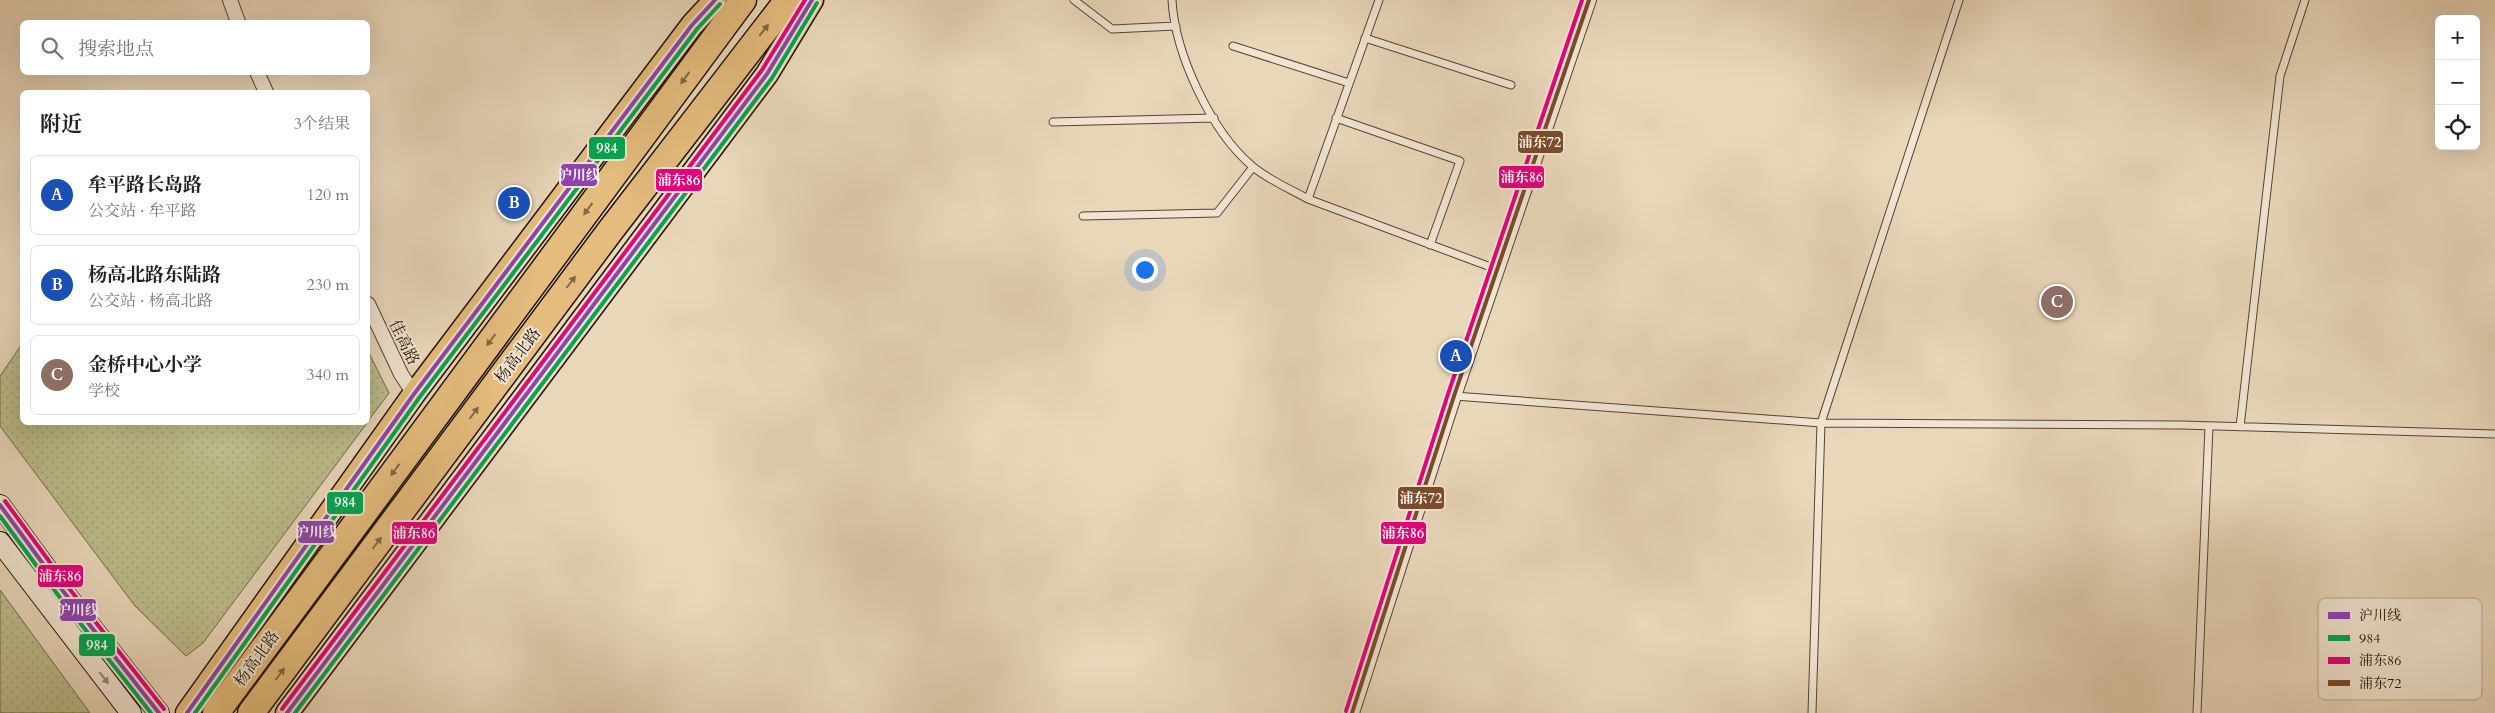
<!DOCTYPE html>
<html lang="zh">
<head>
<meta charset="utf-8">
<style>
  body { margin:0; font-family:Cardo,"Noto Serif SC",serif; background:#f2f2f2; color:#202124 }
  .controls { position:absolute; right:15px; top:15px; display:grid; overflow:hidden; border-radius:8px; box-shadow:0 5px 20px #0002 }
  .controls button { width:45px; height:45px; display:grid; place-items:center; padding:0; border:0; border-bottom:1px solid #e0e0e0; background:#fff; color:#202124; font:25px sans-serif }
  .you { position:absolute; left:1144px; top:269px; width:18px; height:18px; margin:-12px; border:4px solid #fff; border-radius:50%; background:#1a73e8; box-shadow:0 0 0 8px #1a73e833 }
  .badge { display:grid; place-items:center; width:32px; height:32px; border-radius:50%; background:#1a73e8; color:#fff; font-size:16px; font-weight:700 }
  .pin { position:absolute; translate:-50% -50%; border:2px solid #fff; box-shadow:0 1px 5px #0006 }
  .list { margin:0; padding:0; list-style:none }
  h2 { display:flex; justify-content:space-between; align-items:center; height:65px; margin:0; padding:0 20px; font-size:21px }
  h2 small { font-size:16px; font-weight:400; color:#757577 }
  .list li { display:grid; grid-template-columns:32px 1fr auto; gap:15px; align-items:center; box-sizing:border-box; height:80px; margin:0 10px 10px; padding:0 10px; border:1px solid #e0e0e0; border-radius:8px }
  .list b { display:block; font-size:19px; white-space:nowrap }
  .list p { margin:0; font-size:16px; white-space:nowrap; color:#757577 }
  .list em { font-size:16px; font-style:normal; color:#757577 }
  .icon { flex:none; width:28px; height:28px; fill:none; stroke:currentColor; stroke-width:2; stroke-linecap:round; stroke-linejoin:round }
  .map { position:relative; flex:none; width:2495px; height:713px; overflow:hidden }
  .search { position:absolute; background:#fff; box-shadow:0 5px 20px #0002; left:20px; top:20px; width:350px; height:55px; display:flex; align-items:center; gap:12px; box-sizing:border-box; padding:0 18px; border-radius:8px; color:#757577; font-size:19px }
  .panel { position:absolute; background:#fff; box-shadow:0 5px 20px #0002; left:20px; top:90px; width:350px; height:335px; border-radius:8px }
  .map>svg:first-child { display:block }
  .green { fill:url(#green-dots); stroke:#6f6849 }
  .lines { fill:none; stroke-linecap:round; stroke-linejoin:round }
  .lane-casing { stroke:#544334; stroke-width:9 }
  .street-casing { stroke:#544334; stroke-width:16 }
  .secondary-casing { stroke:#221207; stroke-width:22 }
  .primary-casing { stroke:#221207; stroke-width:25 }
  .highway-casing { stroke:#221207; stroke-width:29 }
  .lane { stroke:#f1e5d2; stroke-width:7 }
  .street { stroke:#f1e5d2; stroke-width:14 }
  .secondary { stroke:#f1e5d2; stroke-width:20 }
  .primary { stroke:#e4bc7d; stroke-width:22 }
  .highway { stroke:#e4bc7d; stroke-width:26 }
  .bus-1-casing { stroke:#f1e5d2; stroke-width:8 }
  .bus-2-casing { stroke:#f1e5d2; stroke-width:8 }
  .bus-3-casing { stroke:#f1e5d2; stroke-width:8 }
  .bus-4-casing { stroke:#f1e5d2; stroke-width:8 }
  .bus-1 { stroke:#8e44ad; stroke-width:4 }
  .bus-2 { stroke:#00a651; stroke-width:4 }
  .bus-3 { stroke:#e5007d; stroke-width:4 }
  .bus-4 { stroke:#7a4b2a; stroke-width:4 }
  .oneway { fill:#836742 }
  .oneway2 { fill:#948677 }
  .labels { text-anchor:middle; stroke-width:4; stroke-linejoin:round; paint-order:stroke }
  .street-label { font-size:16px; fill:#221207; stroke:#f1e5d2 }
  .key { fill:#f1e5d2; stroke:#b3a695; stroke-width:1 }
  .key-label { font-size:14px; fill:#221207 }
  .line-badge { stroke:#f1e5d2; stroke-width:2 }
  .badge-label { font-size:14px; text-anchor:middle; font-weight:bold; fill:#fff }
</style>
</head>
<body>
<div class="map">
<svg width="2495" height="713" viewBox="0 0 2495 713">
  <defs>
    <pattern id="green-dots" width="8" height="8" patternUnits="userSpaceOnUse" patternTransform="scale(1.25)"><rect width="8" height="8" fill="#bcbd8b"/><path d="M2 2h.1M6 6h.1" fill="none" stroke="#a1a176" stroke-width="1.8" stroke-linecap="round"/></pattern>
  </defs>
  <rect width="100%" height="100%" fill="#e9d7ba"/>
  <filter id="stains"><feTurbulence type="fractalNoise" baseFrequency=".004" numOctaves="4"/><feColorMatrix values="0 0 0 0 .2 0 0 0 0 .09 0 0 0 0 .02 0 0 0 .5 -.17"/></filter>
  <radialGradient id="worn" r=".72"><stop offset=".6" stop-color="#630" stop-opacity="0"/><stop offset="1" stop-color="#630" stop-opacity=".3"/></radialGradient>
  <!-- green -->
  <path class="green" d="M22,344v78l345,1 -164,220 -17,13 -51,-50 -135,-180v-50z
    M368,351l21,42 -21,28z
    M0,590l90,123h-90z"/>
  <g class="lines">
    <defs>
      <path id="lane" d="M1074,0l38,29 64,-3
        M1172,0c3,54 39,131 80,166 15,13 38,23 56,33
        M1379,0l-71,199 188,70
        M1365,38l146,47
        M1233,46l116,37
        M1336,118l124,43 -30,84
        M1053,122l161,-4
        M1083,216l134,-3 36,-46
        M1454,396l367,27 360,2 314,9
        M2240,427l40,-351 25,-76
        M1812,713l9,-290 138,-423
        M2197,713l12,-287"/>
      <path id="street" d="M230,0l8,22
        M257,72l9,20
        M368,304l33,70 13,20
        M1352,713l102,-317 135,-396"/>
      <path id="secondary" d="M0,505l63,86 96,122
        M0,542l131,171"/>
      <path id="primary" d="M187,713l227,-319 278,-369 23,-25
        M287,713l480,-639 45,-74"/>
      <path id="highway" d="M216,713l527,-713
        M251,713l359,-482 178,-231"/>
    </defs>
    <!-- lane casing -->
    <use href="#lane" class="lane-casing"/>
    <!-- street casing -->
    <use href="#street" class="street-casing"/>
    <!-- secondary casing -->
    <use href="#secondary" class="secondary-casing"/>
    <!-- primary casing -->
    <use href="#primary" class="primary-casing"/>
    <!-- highway casing -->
    <use href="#highway" class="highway-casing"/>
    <!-- lane -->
    <use href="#lane" class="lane"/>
    <!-- street -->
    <use href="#street" class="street"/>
    <!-- secondary -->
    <use href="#secondary" class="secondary"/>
    <!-- primary -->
    <use href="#primary" class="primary"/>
    <!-- highway -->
    <use href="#highway" class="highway"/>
    <defs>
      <path id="bus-1" d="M0,505l63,86 96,122
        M187,713l227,-319 278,-369 23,-25
        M287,713l480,-639 45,-74"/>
      <path id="bus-2" d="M0,516l58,79 93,118
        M195,713l224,-315 278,-369 23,-25
        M295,713l477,-635 45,-75"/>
      <path id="bus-3" d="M5,501l63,86 96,122
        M282,709l480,-639 43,-70
        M1346,711l102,-317 134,-394"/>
      <path id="bus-4" d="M1352,713l102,-317 135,-396"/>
    </defs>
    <!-- bus-1 casing -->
    <use href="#bus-1" class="bus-1-casing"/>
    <!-- bus-2 casing -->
    <use href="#bus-2" class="bus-2-casing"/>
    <!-- bus-3 casing -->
    <use href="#bus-3" class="bus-3-casing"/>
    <!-- bus-4 casing -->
    <use href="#bus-4" class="bus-4-casing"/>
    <!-- bus-1 -->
    <use href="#bus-1" class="bus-1"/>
    <!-- bus-2 -->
    <use href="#bus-2" class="bus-2"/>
    <!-- bus-3 -->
    <use href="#bus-3" class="bus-3"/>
    <!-- bus-4 -->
    <use href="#bus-4" class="bus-4"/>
  </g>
  <!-- one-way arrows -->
  <defs><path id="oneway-solid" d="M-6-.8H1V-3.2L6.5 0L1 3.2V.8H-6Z" transform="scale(1.25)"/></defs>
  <g class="oneway">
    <use href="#oneway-solid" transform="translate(764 30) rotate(-52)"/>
    <use href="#oneway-solid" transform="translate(685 78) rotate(126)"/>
    <use href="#oneway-solid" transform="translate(588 209) rotate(126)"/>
    <use href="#oneway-solid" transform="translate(571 282) rotate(-53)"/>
    <use href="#oneway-solid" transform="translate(491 340) rotate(126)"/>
    <use href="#oneway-solid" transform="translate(474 413) rotate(-53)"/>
    <use href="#oneway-solid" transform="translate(395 470) rotate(126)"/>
    <use href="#oneway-solid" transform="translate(377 543) rotate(-53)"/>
    <use href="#oneway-solid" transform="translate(280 674) rotate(-53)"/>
  </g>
  <use class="oneway2" href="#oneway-solid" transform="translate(104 678) rotate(52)"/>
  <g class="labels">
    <!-- street labels -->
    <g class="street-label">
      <text transform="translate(405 342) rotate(64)" y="6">佳高路</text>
      <text transform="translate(517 355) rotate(-53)" y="6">杨高北路</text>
      <text transform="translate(256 658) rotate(-54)" y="6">杨高北路</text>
    </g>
  </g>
  <!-- legend -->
  <rect x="2318" y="598" width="164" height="102" rx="8" class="key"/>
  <rect x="2328" y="612" width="22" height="7" fill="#8e44ad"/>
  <rect x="2328" y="635" width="22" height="6" fill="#00a651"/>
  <rect x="2328" y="657" width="22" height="7" fill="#e5007d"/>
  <rect x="2328" y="680" width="22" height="6" fill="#7a4b2a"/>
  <g class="key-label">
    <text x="2359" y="620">沪川线</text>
    <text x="2359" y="643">984</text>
    <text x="2359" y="665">浦东86</text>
    <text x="2359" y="688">浦东72</text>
  </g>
  <g class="line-badge">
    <rect x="1517" y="130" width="47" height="24" rx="5" fill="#7a4b2a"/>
    <rect x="588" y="136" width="38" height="24" rx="5" fill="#00a651"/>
    <rect x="560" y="163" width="38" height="24" rx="5" fill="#8e44ad"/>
    <rect x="1498" y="165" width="47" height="24" rx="5" fill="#e5007d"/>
    <rect x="655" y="168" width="48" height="24" rx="5" fill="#e5007d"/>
    <rect x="1397" y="486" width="48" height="24" rx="5" fill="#7a4b2a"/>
    <rect x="326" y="491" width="38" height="24" rx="5" fill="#00a651"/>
    <rect x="297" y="520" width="38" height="24" rx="5" fill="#8e44ad"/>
    <rect x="1380" y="521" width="47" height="24" rx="5" fill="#e5007d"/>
    <rect x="391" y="521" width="47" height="24" rx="5" fill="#e5007d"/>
    <rect x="37" y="564" width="47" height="24" rx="5" fill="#e5007d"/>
    <rect x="59" y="598" width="38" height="24" rx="5" fill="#8e44ad"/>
    <rect x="78" y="633" width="38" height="24" rx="5" fill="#00a651"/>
  </g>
  <g class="badge-label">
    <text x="1540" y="147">浦东72</text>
    <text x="607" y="153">984</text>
    <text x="579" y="180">沪川线</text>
    <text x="1522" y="182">浦东86</text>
    <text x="679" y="185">浦东86</text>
    <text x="1421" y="503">浦东72</text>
    <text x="345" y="507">984</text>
    <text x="316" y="537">沪川线</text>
    <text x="1403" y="538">浦东86</text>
    <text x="414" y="538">浦东86</text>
    <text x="60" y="581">浦东86</text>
    <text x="78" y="615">沪川线</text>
    <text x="97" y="650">984</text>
  </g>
  <rect width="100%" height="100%" filter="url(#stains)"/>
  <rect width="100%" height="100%" fill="url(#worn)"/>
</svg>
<div class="controls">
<button>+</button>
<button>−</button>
<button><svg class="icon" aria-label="locate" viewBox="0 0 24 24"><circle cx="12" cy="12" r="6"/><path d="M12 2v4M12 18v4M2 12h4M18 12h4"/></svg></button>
</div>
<div class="you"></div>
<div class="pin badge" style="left:1456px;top:356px;background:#1a4fb4">A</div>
<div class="pin badge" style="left:514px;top:203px;background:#1a4fb4">B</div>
<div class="pin badge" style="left:2057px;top:302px;background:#8d6e63">C</div>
<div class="search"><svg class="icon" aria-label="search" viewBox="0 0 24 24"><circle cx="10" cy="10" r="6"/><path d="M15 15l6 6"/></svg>搜索地点</div>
<section class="panel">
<h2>附近<small>3个结果</small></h2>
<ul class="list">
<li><span class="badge" style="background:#1a4fb4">A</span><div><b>牟平路长岛路</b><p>公交站 · 牟平路</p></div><em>120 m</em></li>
<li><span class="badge" style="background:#1a4fb4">B</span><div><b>杨高北路东陆路</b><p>公交站 · 杨高北路</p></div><em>230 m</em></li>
<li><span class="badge" style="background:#8d6e63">C</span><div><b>金桥中心小学</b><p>学校</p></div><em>340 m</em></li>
</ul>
</section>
</div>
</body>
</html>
